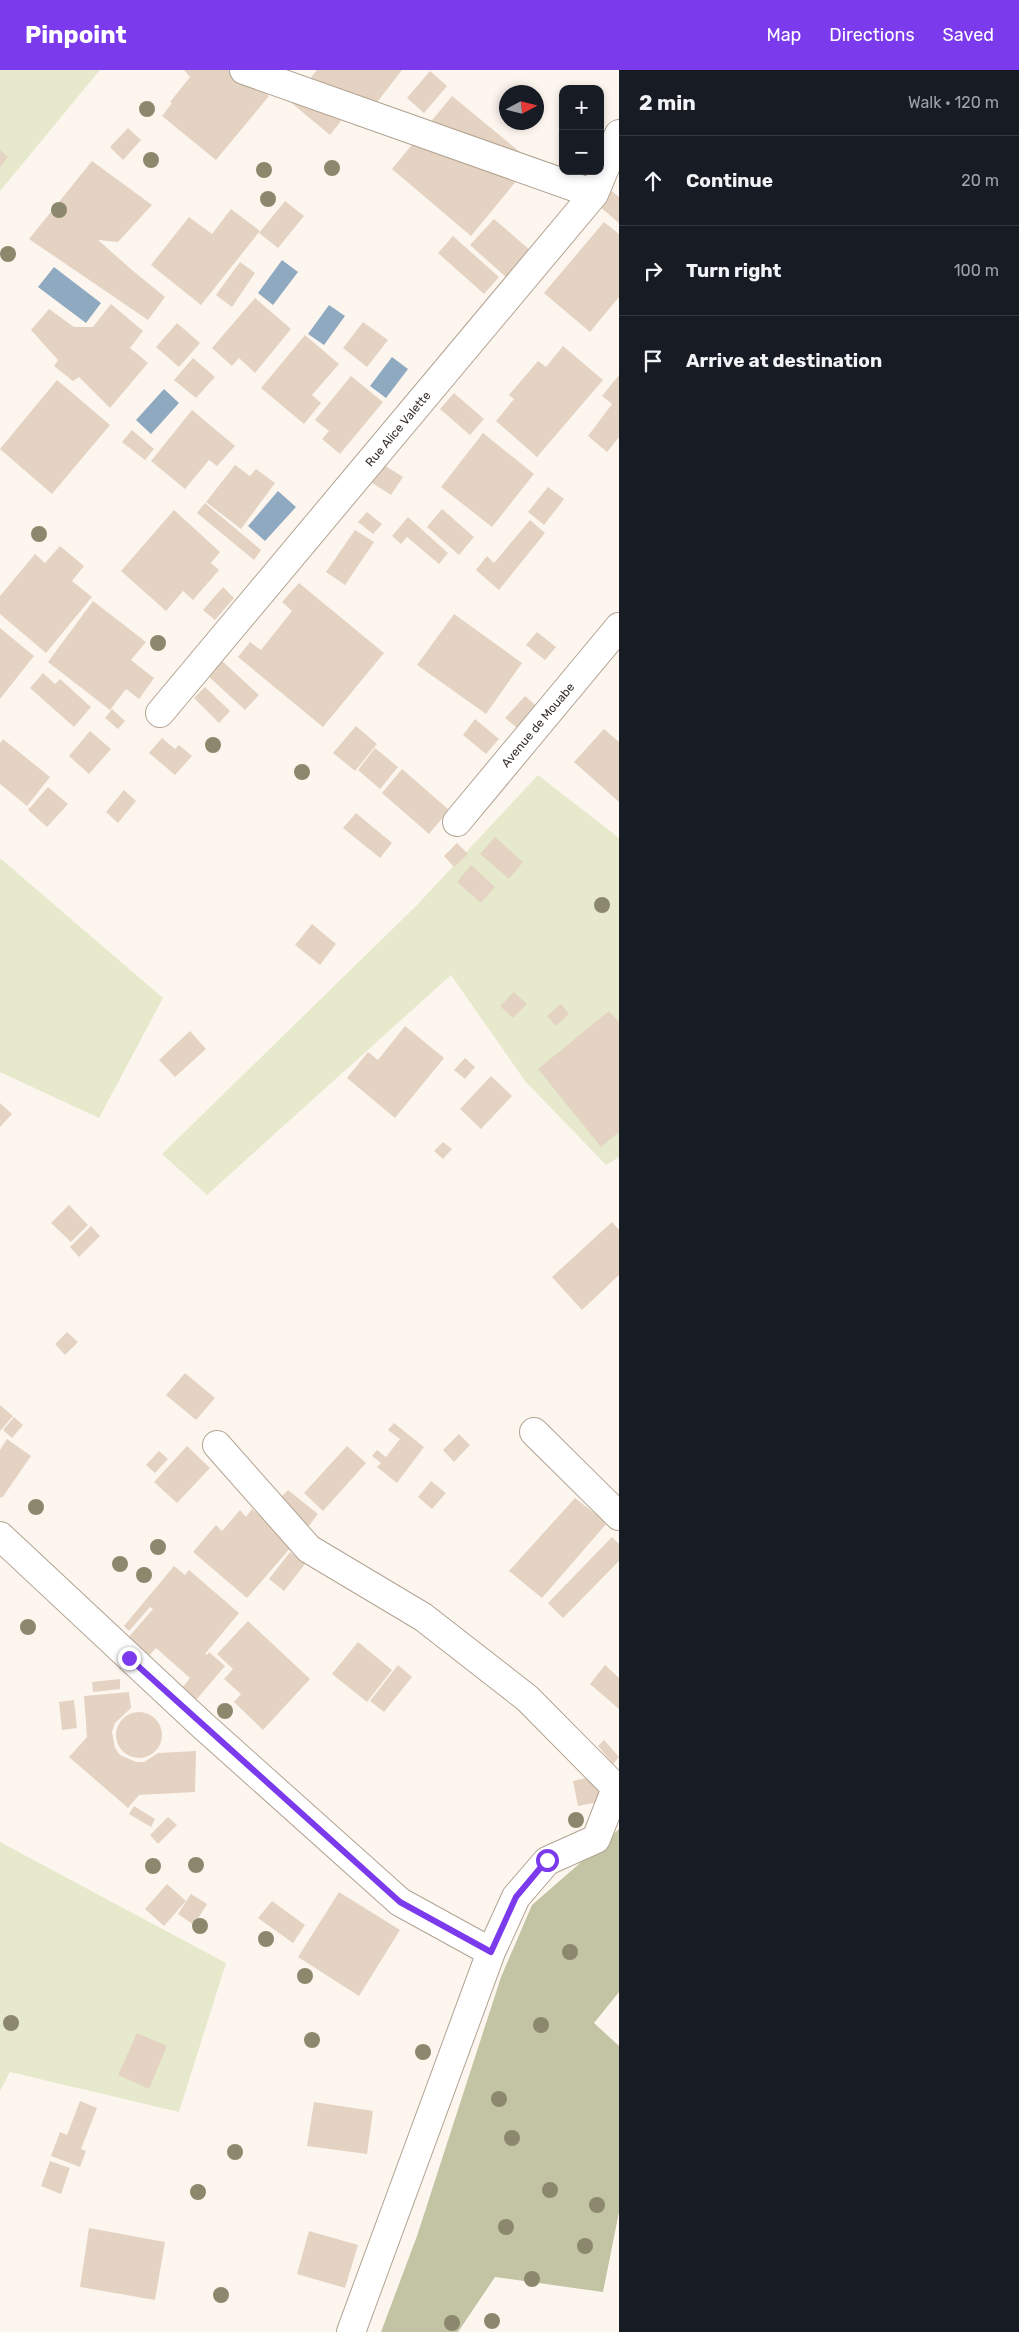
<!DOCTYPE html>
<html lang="en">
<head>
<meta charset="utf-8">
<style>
  body { margin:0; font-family:Rubik,sans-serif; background:#20242c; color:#f1f3f6 }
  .controls { position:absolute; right:15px; top:15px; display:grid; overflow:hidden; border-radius:10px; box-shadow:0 2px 8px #0003 }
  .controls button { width:45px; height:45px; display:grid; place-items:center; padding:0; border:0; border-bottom:1px solid #363941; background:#171b24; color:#f1f3f6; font:25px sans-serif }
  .compass { position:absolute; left:499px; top:15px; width:45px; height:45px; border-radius:50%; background:#171b24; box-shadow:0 2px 8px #0003; rotate:83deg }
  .stop { position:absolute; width:15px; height:15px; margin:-11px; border:4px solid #7c3aed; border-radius:50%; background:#fff }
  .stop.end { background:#7c3aed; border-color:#fff; box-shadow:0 1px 5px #0008 }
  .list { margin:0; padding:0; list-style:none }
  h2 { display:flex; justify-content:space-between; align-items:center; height:65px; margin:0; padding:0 20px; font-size:21px }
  h2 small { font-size:16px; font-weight:400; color:#9ea1a6 }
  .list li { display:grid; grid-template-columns:32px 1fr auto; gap:15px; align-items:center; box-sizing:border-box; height:90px; padding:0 20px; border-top:1px solid #363941 }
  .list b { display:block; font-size:19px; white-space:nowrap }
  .list em { font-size:16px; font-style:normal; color:#9ea1a6 }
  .icon { flex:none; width:28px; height:28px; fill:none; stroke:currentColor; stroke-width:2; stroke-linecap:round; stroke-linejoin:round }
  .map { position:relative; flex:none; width:619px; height:2262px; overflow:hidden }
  header { display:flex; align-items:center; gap:30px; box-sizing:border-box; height:70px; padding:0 25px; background:#7c3aed; color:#fff }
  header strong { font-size:24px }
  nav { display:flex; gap:28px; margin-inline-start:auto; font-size:18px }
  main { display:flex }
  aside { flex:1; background:#171b24 }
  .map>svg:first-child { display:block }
  .green { fill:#e7e9cd }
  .forest { fill:#c2c4a3 }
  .water { fill:#8fa9c1 }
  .building { fill:#e4d3c2 }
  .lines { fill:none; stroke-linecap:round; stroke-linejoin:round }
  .minor-casing { stroke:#b2a392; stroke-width:30 }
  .minor { stroke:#fff; stroke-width:28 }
  .tree { fill:#8b886d }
  .route { stroke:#7c3aed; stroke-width:6 }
  .labels { text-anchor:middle; stroke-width:4.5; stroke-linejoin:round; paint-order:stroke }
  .street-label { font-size:12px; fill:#37312a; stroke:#fff }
</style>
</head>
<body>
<header>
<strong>Pinpoint</strong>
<nav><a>Map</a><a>Directions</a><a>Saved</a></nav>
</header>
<main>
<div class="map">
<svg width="619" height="2262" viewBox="0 0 619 2262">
  <rect width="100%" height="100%" fill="#fdf6ef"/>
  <!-- green -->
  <path class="green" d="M0,0h100l-100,121z
    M538,705l81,63v319l-13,8 -81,-84 -74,-106 -244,220 -45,-41 255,-249z
    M0,788l163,140 -64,120 -99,-46z
    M0,1772l226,121 -47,149 -169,-40 -10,19z"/>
  <!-- forest -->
  <path class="forest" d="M619,1759v163l-25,31 25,23v166l-16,80 -108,-15 -37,55h-77l36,-96 84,-259 31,-72z"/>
  <!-- water -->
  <path class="water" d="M282,190l16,12 -25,33 -15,-12z
    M54,197l47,36 -15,20 -48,-36z
    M329,235l16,11 -21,29 -16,-11z
    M392,287l16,12 -22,29 -16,-12z
    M164,319l15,14 -28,31 -15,-14z
    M278,421l18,16 -31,34 -17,-15z"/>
  <!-- building -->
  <path class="building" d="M184,0h54l31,26 -53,64 -54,-44 10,-13 -2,-1 20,-25z
    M252,0h29l60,51 -11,14z
    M317,0h85l-44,57 -53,-42z
    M430,1l17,15 -23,27 -17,-15z
    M452,26l80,66 -61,74 -79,-67z
    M128,58l13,12 -18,20 -13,-13z
    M0,80l8,7 -8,10z
    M92,91l60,44 -34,37 -20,-2 34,30 33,27 -17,23 -119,-81z
    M612,121l7,6v26l-20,-17z
    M285,131l19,15 -26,32 -19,-15z
    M231,139l29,22 -59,74 -50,-40 38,-48 23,17z
    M494,149l37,32 -24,27 -37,-33z
    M604,152l15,12v63l-29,35 -46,-39z
    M453,166l46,41 -15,17 -46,-41z
    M240,192l15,11 -23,34 -16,-12z
    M255,228l36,31 -36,44 -16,-15 -7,8 -20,-18z
    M111,234l32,27 -13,17 18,15 -38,45 -31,-31 -6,4 -19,-15 4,-6 -27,-30 18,-21 25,18h19z
    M363,252l25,18 -21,27 -24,-19z
    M177,253l23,20 -21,24 -23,-20z
    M305,265l34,29 -27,31 9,8 -17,21 -43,-36z
    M563,276l40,34 -66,77 -41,-36 18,-22 -5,-4 29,-34 8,6z
    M193,288l22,19 -19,21 -22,-18z
    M619,305v62l-12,15 -19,-16 24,-32 -10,-8z
    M351,306l32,26 -43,52 -18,-15 7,-8 -14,-11z
    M57,310l53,45 -58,69 -52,-45z
    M454,323l30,26 -14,16 -30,-26z
    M192,340l43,36 -18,20 -8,-6 -24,29 -34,-28z
    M132,360l22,19 -9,11 -23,-18z
    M483,363l51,41 -42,53 -51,-40z
    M235,395l15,11 6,-7 19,14 -34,46 -35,-27z
    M384,395l19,12 -12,18 -19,-12z
    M548,417l16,12 -20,26 -16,-13z
    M205,433l56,47 -7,10 -57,-47z
    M442,439l32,28 -15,18 -32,-28z
    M174,440l46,42 -9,11 8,7 -26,30 -10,-9 -17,20 -45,-40z
    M367,442l15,12 -9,10 -15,-12z
    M408,447l40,36 -9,11 -32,-27 -6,7 -9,-8z
    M530,450l15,13 -46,57 -23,-20 11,-14 7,7z
    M355,460l19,12 -29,43 -19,-13z
    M60,476l24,20 -12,15 20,16 -46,56 -46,-39v-18l35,-42 10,9z
    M299,513l85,70 -61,74 -85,-70 12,-15 11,8 31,-39 -10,-9z
    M223,517l11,11 -19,22 -12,-10z
    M93,531l53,41 -15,18 23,18 -15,21 -13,-10 -16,21 -62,-48z
    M454,544l68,49 -36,51 -69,-49z
    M0,558l34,28 -34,43z
    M537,562l19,15 -11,13 -19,-15z
    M221,590l38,35 -14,15 -38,-35z
    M43,603l12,11 5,-5 31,28 -17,20 -44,-39z
    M205,617l25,24 -11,12 -25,-25z
    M525,626l15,13 -19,22 -16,-13z
    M112,639l13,12 -7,8 -13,-11z
    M475,649l24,20 -13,15 -23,-19z
    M356,656l21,18 -22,27 -22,-18z
    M604,659l15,13v60l-45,-40z
    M90,661l21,18 -22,25 -20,-18z
    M162,668l13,11 4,-4 13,11 -17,19 -26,-22z
    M3,669l47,38 -23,29 -27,-22v-41z
    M375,678l23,19 -18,22 -22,-19z
    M402,699l47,41 -20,24 -47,-41z
    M48,717l20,17 -21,23 -19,-17z
    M124,720l12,11 -18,22 -12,-11z
    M356,743l36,30 -12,15 -37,-30z
    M495,767l28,25 -14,17 -29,-25z
    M457,773l11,11 -14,13 -10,-11z
    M471,795l24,22 -14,16 -24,-21z
    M312,854l24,20 -16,21 -25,-20z
    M514,922l13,12 -14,14 -13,-12z
    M561,934l8,10 -13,12 -9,-10z
    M609,941l10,11v110l-18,15 -63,-78z
    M405,956l39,32 -49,60 -48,-40 21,-26 10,8z
    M190,961l16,18 -31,28 -16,-17z
    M465,988l10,9 -10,12 -11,-9z
    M491,1006l21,20 -31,33 -21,-20z
    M0,1033l12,11 -12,13z
    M443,1072l9,7 -9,10 -9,-8z
    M69,1135l19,20 -17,17 -20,-19z
    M612,1152l7,8v45l-37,35 -30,-33z
    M91,1156l9,10 -21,21 -9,-10z
    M67,1262l11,10 -13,13 -10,-11z
    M185,1303l30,25 -19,22 -30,-25z
    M0,1335l13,11 -13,15z
    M14,1347l9,8 -11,13 -9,-8z
    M394,1353l30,24 -27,36 -20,-16 4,-4 -9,-7 5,-6 9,7 14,-18 -12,-9z
    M459,1364l11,11 -16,17 -11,-12z
    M7,1369l24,17 -29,42 -2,-1v-47z
    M187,1376l23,22 -33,35 -23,-21z
    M347,1376l19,17 -43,48 -19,-18z
    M159,1381l9,8 -13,14 -9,-8z
    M431,1411l15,12 -14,16 -14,-12z
    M288,1420l30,24 -10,13 -31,-26z
    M575,1428l32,25 -65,75 -33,-27z
    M252,1439l41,36 -46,53 -54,-46 23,-27 6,6 18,-21 6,7z
    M612,1467l7,7v17l-56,57 -15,-15z
    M290,1482l15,12 -21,27 -15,-12z
    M174,1496l11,9 4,-5 50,43 -34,41 2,1 2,-3 16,14 -29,34 -14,-12 8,-10 -34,-30 -8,9 -21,-18 26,-30 -3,-2 -21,24 -5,-5z
    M248,1551l62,58 -47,51 -29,-28 7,-8 -17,-15 9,-10 -16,-15z
    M358,1572l34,28 -25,32 -35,-28z
    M398,1595l14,12 -28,35 -14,-11z
    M605,1595l14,13v31l-29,-25z
    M120,1609v10l-27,3 -1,-10z
    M129,1622l2,16 -16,15 -3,9 3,16 5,7 16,7h8l14,-9 38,-2 -1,41 -56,3 -11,13 -59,-51 18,-20 -3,-41z
    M74,1630l3,28 -15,2 -3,-28z
    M116 1665a23 23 0 1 1 46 0a23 23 0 1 1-46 0Z
    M604,1670l15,17 -6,7 -15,-18z
    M600,1705l4,26 -26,5 -5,-25z
    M134,1736l21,13 -4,8 -22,-13z
    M168,1747l9,8 -19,19 -8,-9z
    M167,1814l19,17 -22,25 -19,-17z
    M339,1822l61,38 -41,66 -61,-39z
    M191,1824l16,10 -13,21 -16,-11z
    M272,1831l33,24 -12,18 -35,-25z
    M137,1963l30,13 -18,43 -31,-14z
    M80,2031l17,7 -16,41 5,2 -6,16 -29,-11 9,-24 7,3z
    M314,2032l59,9 -6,43 -60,-8z
    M50,2091l20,7 -9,26 -20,-8z
    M89,2158l76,14 -10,58 -75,-13z
    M309,2161l49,14 -13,43 -48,-14z"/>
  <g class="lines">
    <defs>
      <path id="minor" d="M244,0l350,124
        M160,643l434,-519 25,-60
        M457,752l162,-195
        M534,1362l85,84
        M217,1375l92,104 114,68 104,81 89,90
        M0,1466l200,187 200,179 91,50
        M351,2262l140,-380 25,-55 31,-36 49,-22 20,-51 3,-3"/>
    </defs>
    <!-- minor casing -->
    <use href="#minor" class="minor-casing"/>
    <!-- minor -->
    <use href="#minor" class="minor"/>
  </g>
  <!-- trees -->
  <g class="tree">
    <circle cx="147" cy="39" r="8"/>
    <circle cx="151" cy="90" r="8"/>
    <circle cx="332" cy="98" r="8"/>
    <circle cx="264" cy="100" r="8"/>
    <circle cx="268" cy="129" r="8"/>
    <circle cx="59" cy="140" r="8"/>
    <circle cx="8" cy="184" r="8"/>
    <circle cx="39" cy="464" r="8"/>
    <circle cx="158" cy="573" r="8"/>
    <circle cx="213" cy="675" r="8"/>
    <circle cx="302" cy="702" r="8"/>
    <circle cx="602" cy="835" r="8"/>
    <circle cx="36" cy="1437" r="8"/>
    <circle cx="158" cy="1477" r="8"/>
    <circle cx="120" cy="1494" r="8"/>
    <circle cx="144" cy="1505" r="8"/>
    <circle cx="28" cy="1557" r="8"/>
    <circle cx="225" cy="1641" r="8"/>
    <circle cx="576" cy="1750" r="8"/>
    <circle cx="196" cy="1795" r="8"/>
    <circle cx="153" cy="1796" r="8"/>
    <circle cx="200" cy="1856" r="8"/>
    <circle cx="266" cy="1869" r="8"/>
    <circle cx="570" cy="1882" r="8"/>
    <circle cx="305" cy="1906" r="8"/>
    <circle cx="11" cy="1953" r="8"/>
    <circle cx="541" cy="1955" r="8"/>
    <circle cx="312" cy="1970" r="8"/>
    <circle cx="423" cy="1982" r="8"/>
    <circle cx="499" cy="2029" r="8"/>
    <circle cx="512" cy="2068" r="8"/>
    <circle cx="235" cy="2082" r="8"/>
    <circle cx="550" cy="2120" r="8"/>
    <circle cx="198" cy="2122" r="8"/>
    <circle cx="597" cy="2135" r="8"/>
    <circle cx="506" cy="2157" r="8"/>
    <circle cx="585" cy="2176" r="8"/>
    <circle cx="532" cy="2209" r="8"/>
    <circle cx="221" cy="2225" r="8"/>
    <circle cx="492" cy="2251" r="8"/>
    <circle cx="452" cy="2253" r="8"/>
  </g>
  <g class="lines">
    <!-- route -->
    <path class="route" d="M129,1588l271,244 91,50 25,-55 31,-37"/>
  </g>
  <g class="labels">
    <!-- street labels -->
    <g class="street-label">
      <text transform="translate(398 359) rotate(-50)" y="4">Rue Alice Valette</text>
      <text transform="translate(538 655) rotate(-50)" y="4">Avenue de Mouabe</text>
    </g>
  </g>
</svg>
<div class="controls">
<button>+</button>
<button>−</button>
</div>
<svg class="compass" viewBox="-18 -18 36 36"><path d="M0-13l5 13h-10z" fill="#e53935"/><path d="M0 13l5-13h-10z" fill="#9ea1a6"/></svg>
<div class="stop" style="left:547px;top:1790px"></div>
<div class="stop end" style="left:129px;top:1588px"></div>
</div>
<aside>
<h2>2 min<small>Walk · 120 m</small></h2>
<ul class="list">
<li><svg class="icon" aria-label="ahead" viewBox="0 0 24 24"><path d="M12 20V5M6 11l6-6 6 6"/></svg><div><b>Continue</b></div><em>20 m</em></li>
<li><svg class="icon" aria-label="right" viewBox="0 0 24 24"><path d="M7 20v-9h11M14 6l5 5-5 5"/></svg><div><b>Turn right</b></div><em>100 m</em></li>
<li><svg class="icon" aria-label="arrive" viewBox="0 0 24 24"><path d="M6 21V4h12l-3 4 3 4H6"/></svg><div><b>Arrive at destination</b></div></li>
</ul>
</aside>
</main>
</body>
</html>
